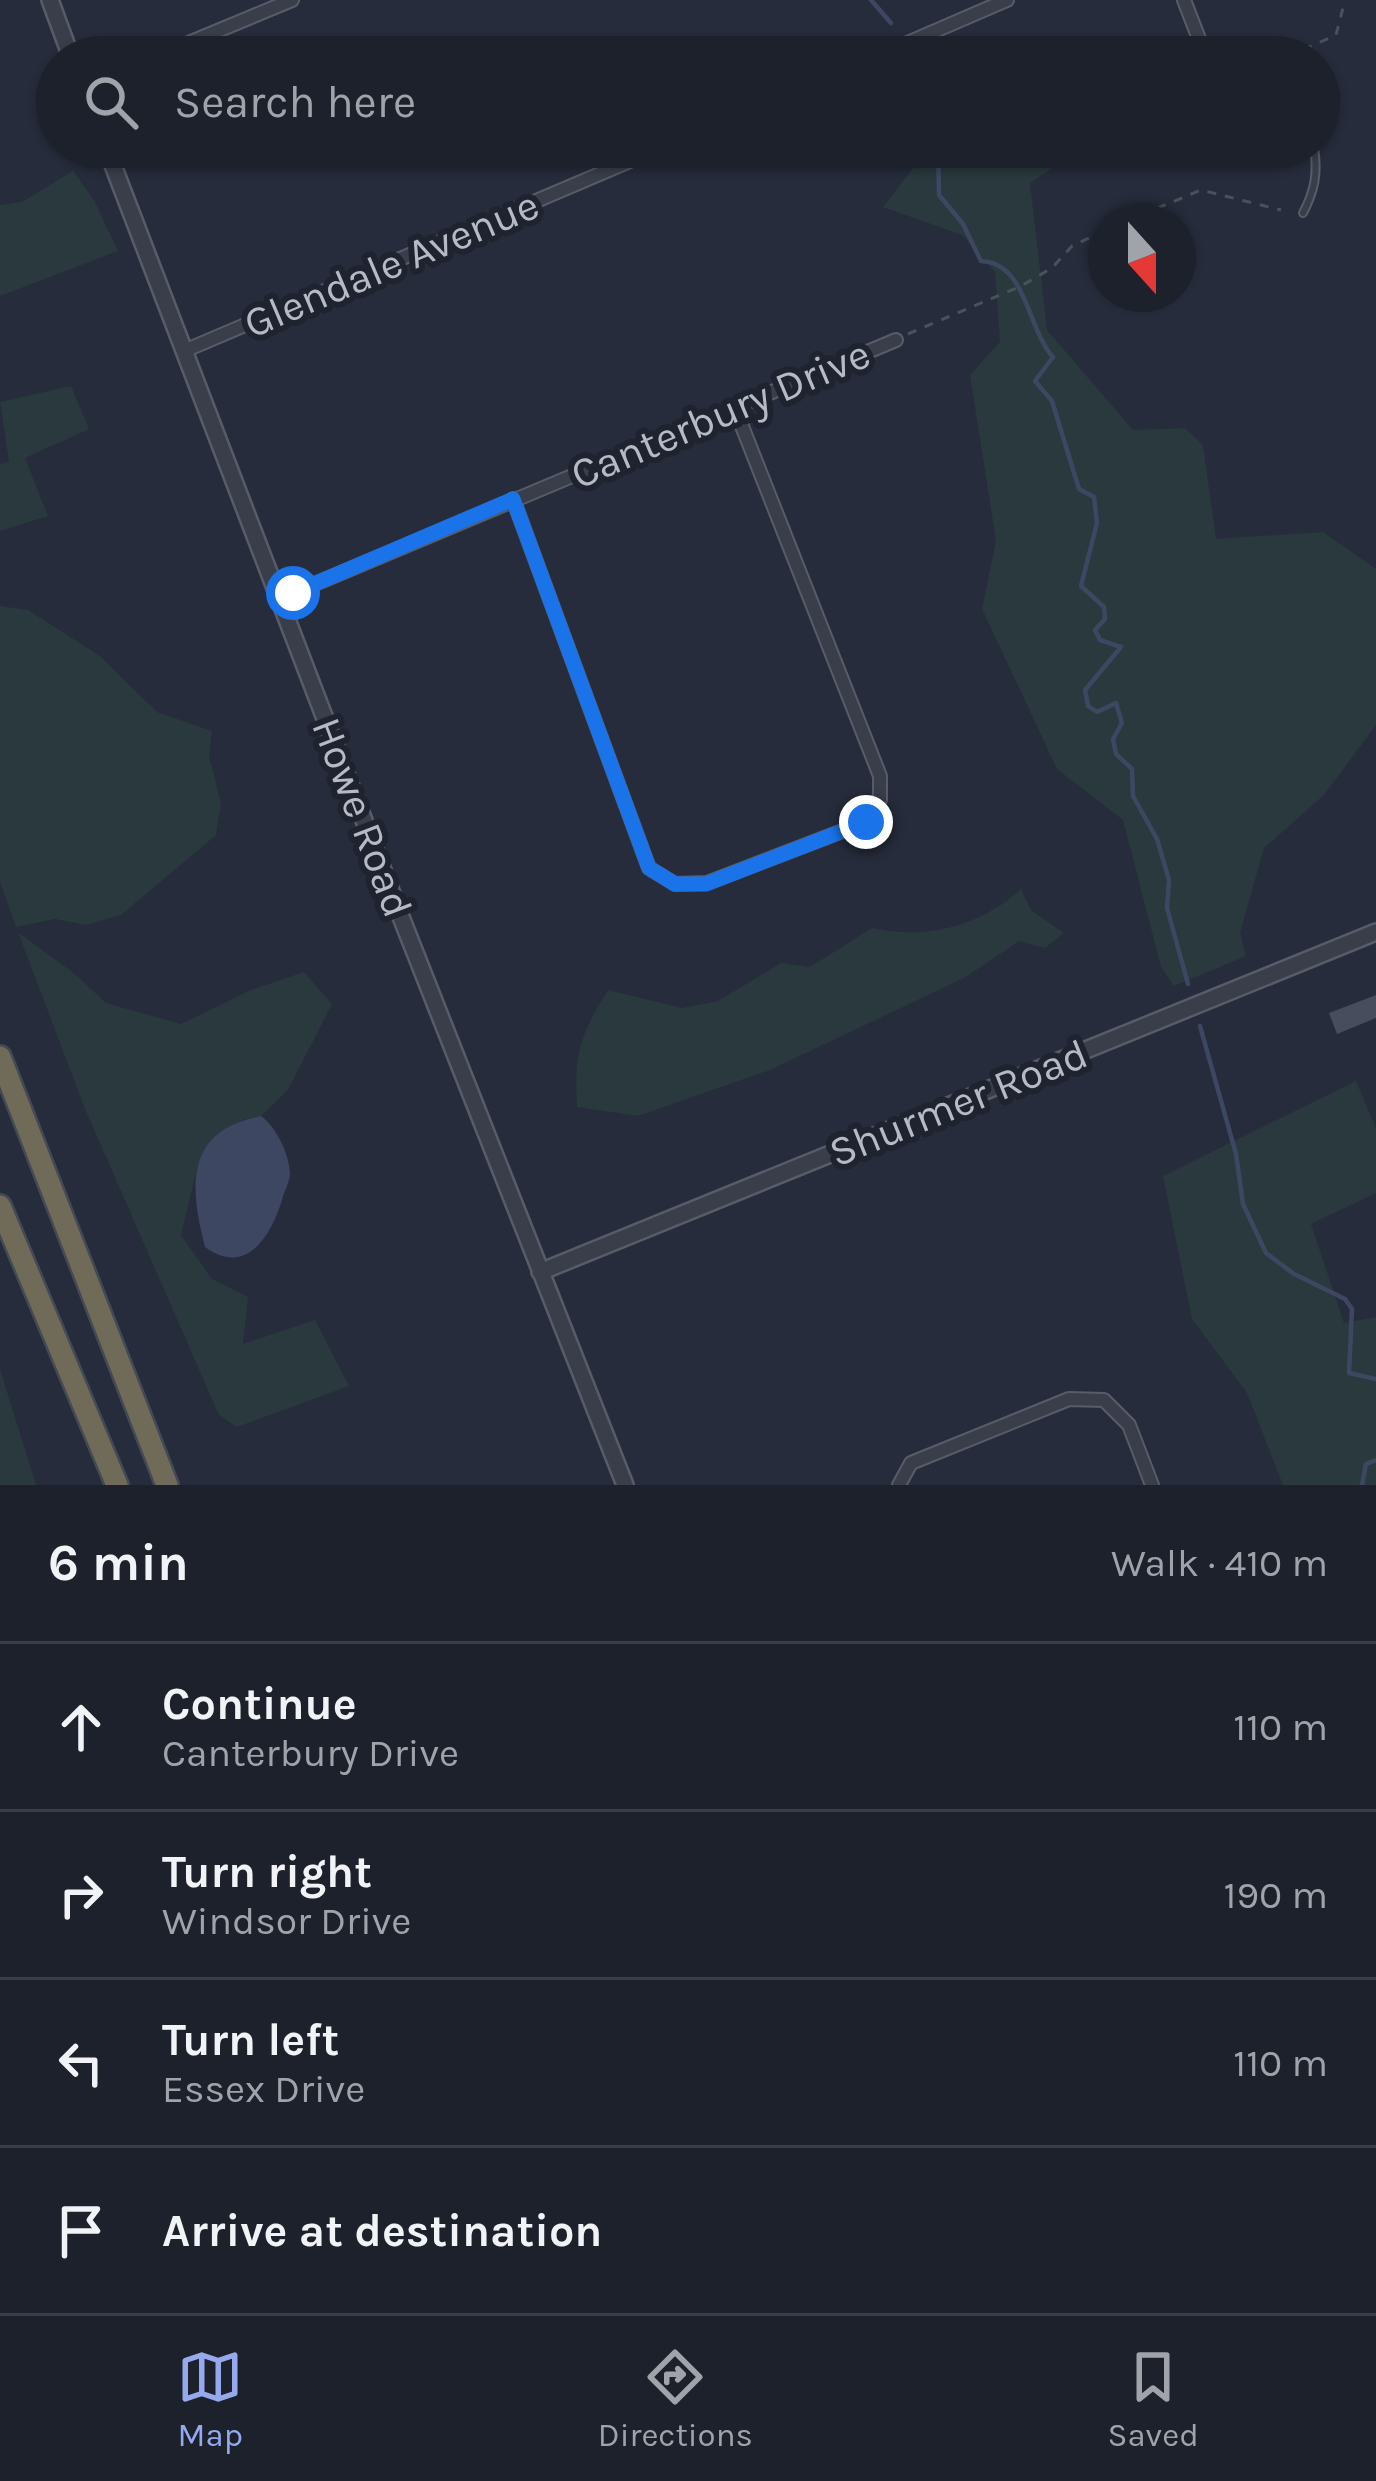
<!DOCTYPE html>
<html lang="en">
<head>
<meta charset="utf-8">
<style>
  body { margin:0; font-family:Karla,sans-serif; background:#252934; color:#f1f3f6 }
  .compass { position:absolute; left:1088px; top:204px; width:108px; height:108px; border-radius:50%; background:#1c212c; box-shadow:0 3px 9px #0004; rotate:159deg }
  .stop { position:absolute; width:36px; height:36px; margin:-27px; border:9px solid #1a73e8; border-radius:50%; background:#fff }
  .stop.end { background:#1a73e8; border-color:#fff; box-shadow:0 3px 12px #0008 }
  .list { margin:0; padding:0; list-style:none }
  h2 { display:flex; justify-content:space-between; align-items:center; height:156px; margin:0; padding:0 48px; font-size:51px }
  h2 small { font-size:39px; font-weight:400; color:#a0a3a9 }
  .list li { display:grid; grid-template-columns:78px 1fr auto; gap:36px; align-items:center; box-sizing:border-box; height:168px; padding:0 48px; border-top:3px solid #3a3e48 }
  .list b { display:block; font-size:45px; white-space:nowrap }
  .list p { margin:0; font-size:39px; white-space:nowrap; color:#a0a3a9 }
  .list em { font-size:39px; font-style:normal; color:#a0a3a9 }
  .icon { flex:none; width:66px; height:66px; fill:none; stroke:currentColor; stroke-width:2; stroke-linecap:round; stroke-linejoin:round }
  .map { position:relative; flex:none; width:1376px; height:1485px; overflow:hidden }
  .search { position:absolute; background:#1c212c; box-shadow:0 3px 9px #0004; left:36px; right:36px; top:36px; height:132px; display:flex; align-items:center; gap:30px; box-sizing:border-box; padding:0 42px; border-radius:66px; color:#a0a3a9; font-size:45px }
  .sheet { height:828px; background:#1c212c }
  nav { display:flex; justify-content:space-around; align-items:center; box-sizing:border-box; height:168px; border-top:3px solid #3a3e48; background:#1c212c; font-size:33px; color:#a0a3a9 }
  nav a { display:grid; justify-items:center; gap:6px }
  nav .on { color:#95a9ec }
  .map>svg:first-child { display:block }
  .green { fill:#29393d }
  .water { fill:#3e4762 }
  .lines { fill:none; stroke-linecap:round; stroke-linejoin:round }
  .stream { stroke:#3e4762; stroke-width:4.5 }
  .building { fill:#484d5e }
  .service-casing { stroke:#585c69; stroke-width:10 }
  .minor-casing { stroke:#585c69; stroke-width:16 }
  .tertiary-casing { stroke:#585c69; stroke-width:20 }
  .motorway-casing { stroke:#454956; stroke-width:26 }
  .path { stroke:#465459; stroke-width:3; stroke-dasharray:9 9; stroke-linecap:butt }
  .service { stroke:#3a3e4b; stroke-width:6 }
  .minor { stroke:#3a3e4b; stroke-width:12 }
  .tertiary { stroke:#3a3e4b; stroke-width:15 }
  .motorway { stroke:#706b58; stroke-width:21 }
  .route { stroke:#1a73e8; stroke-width:15 }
  .labels { text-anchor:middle; stroke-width:12; stroke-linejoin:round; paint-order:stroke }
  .street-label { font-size:42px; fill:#b6bac6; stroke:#1f2330 }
</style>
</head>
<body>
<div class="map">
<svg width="1376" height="1485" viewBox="0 0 1376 1485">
  <rect width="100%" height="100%" fill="#262c3b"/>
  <!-- green -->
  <path class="green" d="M916,147h168l-54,36 17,147 86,100 52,-2 18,17 13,94 107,-7 53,37v156l-52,70 -60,53 -24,85 6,23 -72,30 -13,-19 -38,-147 -66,-51 -75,-160 14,-68 -26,-166 30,-33 -5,-70 -33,-37 -79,-28 37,-48z
    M73,171l21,29 24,51 -118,45v-91l22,-3z
    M71,386l18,43 -64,29 23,58 -48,15v-66l9,-4 -9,-59z
    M0,606l28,4 72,46 57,56 55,19 -3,25 12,47 -5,32 -95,80 -35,10 -31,-6 -39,8 -16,-45z
    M1021,889l10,21 33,23 -19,15 -26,-7 -55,37 -194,92 -132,46 -61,-9c-3,-54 3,-72 31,-117l74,18 36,-7 63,-38 29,4 62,-39c54,12 108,-2 149,-39z
    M18,932l58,43 30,28 75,21 70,-34 53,-18 28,32 -44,86 -27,26 -19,4 -44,44 -17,71 31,44 36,18 -5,47 72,-24 34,66 -112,41 -18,-12 -134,-306z
    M1356,1081l20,47v65l-65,31 33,99 32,-6v168h-93l-36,-92 -55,-74 -29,-143z
    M0,1369l36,116h-36z"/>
  <!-- water -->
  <path class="water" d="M261,1116c15,11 28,37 29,57 0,8 -6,19 -8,27 -11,36 -36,77 -77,47 -16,-62 -20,-116 56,-131z"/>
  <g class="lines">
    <!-- stream -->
    <path class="stream" d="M871,0l20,23
      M938,147l1,48 24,29 18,37c46,2 46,68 72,96l-18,24 17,20 27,88 15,8 3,26 -16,63 23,21 1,12 -10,11 5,10 21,7 -36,43 3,16 9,6 19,-9 6,20 -9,16 3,15 16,15 1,27 24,43 12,41 -2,28 21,76
      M1200,1026l36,128 7,50 23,49 28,21 51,25 7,10 -3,64 27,6
      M1362,1485l4,-21 10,-4"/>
  </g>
  <!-- building -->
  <path class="building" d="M1376,995v23l-39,16 -8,-21z"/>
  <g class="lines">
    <defs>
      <path id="service" d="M1303,213c12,-23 15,-40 11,-66"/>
      <path id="minor" d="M1184,0l22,57
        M155,57l137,-57
        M875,57l132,-57
        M184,351l479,-204
        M513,499l136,369 26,16 32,-1 159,-61 14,-22v-24l-146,-370
        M279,599l617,-259
        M899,1485l12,-22 158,-64 35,1 25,25 23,60"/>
      <path id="tertiary" d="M50,0l21,57
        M106,147l295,770 224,568
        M540,1272l836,-340"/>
      <path id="motorway" d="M0,1057l167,428
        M0,1206l117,279"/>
    </defs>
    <!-- service casing -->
    <use href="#service" class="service-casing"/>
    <!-- minor casing -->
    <use href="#minor" class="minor-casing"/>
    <!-- tertiary casing -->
    <use href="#tertiary" class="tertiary-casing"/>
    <!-- motorway casing -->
    <use href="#motorway" class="motorway-casing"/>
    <!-- path -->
    <path class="path" d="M1287,57l49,-22 9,-35
      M1124,222l77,-32 80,20
      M908,334l113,-48 31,-18 20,-22 34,-16"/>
    <!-- service -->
    <use href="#service" class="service"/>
    <!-- minor -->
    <use href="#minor" class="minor"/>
    <!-- tertiary -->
    <use href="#tertiary" class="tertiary"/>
    <!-- motorway -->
    <use href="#motorway" class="motorway"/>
  </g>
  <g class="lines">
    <!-- route -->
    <path class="route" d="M293,593l220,-94 136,369 26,16h31l160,-62"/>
  </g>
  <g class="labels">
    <!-- street labels -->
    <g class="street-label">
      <text transform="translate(391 263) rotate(-23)" y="15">Glendale Avenue</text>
      <text transform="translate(720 413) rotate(-23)" y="15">Canterbury Drive</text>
      <text transform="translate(363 817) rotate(69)" y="15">Howe Road</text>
      <text transform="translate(958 1102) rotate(-22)" y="15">Shurmer Road</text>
    </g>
  </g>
</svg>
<svg class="compass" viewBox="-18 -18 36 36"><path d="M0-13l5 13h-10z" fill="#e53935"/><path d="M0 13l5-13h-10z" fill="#a0a3a9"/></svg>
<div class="stop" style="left:293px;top:593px"></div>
<div class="stop end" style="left:866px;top:822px"></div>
<div class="search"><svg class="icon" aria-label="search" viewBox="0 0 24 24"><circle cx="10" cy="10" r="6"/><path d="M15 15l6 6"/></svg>Search here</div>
</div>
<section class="sheet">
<h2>6 min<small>Walk · 410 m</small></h2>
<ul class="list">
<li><svg class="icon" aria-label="ahead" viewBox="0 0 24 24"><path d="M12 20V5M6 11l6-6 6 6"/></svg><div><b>Continue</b><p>Canterbury Drive</p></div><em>110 m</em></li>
<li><svg class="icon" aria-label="right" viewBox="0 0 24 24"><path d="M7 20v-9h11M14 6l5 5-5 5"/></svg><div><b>Turn right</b><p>Windsor Drive</p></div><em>190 m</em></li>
<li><svg class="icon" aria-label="left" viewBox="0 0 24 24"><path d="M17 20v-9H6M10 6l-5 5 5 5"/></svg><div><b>Turn left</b><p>Essex Drive</p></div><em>110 m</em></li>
<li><svg class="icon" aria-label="arrive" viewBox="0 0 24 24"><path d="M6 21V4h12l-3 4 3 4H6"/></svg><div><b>Arrive at destination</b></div></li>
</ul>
</section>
<nav>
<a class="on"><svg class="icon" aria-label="map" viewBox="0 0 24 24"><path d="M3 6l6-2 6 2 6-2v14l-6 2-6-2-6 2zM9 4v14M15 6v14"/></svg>Map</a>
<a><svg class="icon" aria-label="directions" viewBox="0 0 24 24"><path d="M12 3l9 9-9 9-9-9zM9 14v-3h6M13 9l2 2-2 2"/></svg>Directions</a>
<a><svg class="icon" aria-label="saved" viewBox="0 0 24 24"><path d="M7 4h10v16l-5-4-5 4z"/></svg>Saved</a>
</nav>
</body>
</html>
